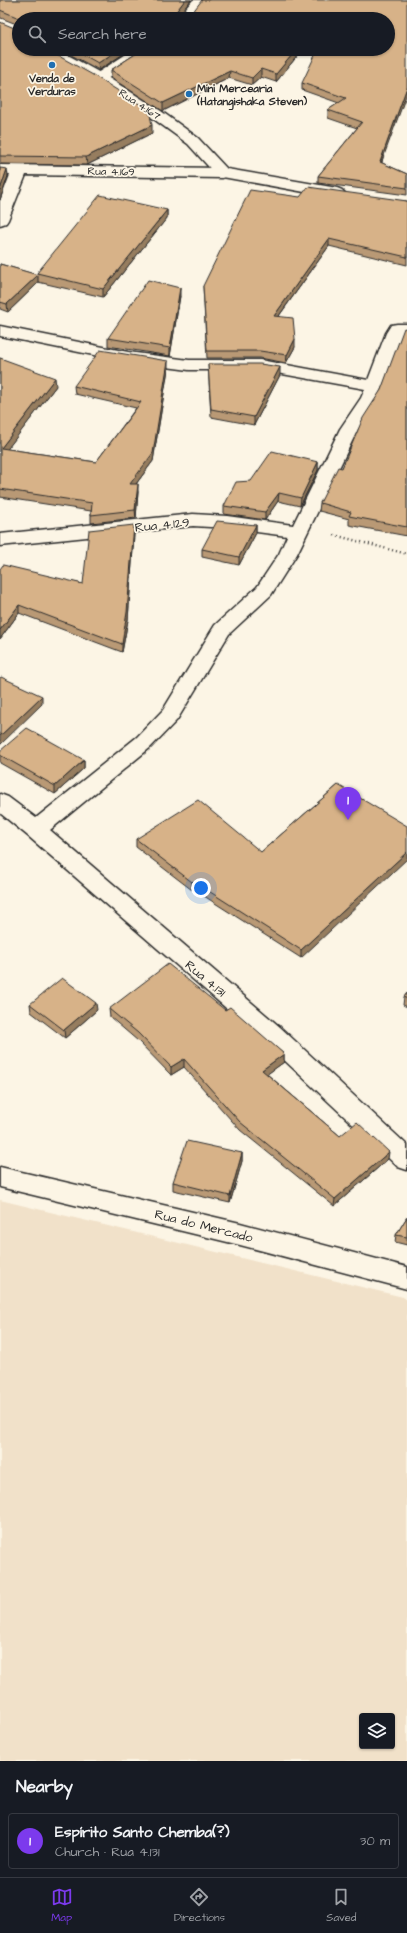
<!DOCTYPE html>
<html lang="en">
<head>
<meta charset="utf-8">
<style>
  body { margin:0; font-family:"Architects Daughter",sans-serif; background:#242831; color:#f1f3f6 }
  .controls { position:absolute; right:12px; bottom:12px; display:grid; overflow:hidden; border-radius:4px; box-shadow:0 1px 3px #0004 }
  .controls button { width:36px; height:36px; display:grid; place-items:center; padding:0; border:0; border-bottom:1px solid #363941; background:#171b24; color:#f1f3f6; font:20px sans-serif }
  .you { position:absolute; left:201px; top:888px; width:14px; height:14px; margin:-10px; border:3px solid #fff; border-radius:50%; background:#1a73e8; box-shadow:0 0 0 6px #1a73e833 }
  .badge { display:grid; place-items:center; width:26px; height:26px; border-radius:50%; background:#7c3aed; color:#fff; font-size:13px; font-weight:700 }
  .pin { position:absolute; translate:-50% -33px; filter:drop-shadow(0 1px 2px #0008) }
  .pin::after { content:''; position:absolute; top:21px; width:14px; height:12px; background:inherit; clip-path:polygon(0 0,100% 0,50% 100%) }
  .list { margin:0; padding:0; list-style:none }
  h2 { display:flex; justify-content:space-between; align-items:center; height:52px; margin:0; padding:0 16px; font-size:17px }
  h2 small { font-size:13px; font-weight:400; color:#9ea1a6 }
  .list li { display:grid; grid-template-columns:26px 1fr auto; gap:12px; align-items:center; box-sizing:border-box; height:56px; margin:0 8px 8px; padding:0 8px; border:1px solid #363941; border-radius:4px }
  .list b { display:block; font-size:15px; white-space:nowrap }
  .list p { margin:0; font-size:13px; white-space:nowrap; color:#9ea1a6 }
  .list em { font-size:13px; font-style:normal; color:#9ea1a6 }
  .icon { flex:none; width:22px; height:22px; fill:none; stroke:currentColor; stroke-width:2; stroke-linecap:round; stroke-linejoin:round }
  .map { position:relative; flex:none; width:407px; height:1761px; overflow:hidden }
  .search { position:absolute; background:#171b24; box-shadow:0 1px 3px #0004; left:12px; right:12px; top:12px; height:44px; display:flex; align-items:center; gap:10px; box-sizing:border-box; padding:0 14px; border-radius:22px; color:#9ea1a6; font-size:15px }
  .sheet { height:116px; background:#171b24 }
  nav { display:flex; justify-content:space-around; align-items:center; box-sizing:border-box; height:56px; border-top:1px solid #363941; background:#171b24; font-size:11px; color:#9ea1a6 }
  nav a { display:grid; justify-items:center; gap:2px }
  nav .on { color:#7c3aed }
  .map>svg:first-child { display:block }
  .built { fill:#f1e1c9; fill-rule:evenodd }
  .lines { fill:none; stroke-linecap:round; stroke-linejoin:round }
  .minor-casing { stroke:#2b2b2b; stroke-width:3 }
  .tertiary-casing { stroke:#2b2b2b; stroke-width:3 }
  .path { stroke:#2b2b2b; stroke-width:2.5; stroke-dasharray:1 3; stroke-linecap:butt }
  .minor { fill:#fcf5e5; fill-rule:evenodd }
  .tertiary { fill:#fcf5e5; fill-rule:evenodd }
  .wall { fill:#b99975; stroke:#2b2b2b }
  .shaded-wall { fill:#967d5f; stroke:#2b2b2b }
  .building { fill:#d7b288; stroke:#2b2b2b }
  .poi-dot { fill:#1f6fb2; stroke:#fcf5e5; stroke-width:1.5 }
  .labels { text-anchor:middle; stroke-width:3.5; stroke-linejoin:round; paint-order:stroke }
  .far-poi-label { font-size:11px; font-weight:bold; fill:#2b2b2b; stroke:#fcf5e5 }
  .far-street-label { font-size:11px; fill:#2b2b2b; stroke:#fcf5e5 }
  .street-label { font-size:13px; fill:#2b2b2b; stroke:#fcf5e5 }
</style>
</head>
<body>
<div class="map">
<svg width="407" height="1761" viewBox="0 0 407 1761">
  <rect width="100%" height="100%" fill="#fcf5e5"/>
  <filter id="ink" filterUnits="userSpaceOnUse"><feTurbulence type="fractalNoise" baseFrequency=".025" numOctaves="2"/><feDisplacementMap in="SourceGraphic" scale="8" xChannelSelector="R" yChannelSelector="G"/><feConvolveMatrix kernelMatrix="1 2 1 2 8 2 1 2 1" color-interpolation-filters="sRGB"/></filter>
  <g filter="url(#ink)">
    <!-- built -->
    <path class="built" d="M0,1200l403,97 4,3v461h-407zM362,1716h30v30h-30z"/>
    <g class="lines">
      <defs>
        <path id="minor" d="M193,0h15l-17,19h-15z
          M134,49h17l-47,32h-10l-2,-3 2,-3z
          M0,165l222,3 5,2 3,3 -3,3 -5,2 -196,-3 -18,45 -2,3 -6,2v-24l10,-26h-10z
          M397,324h10v10h-5l-23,64 -21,31 -61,125 -26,41 -42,39 -52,86 -26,27 -101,83 230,197 127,118v25l-9,-3 -134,-126 -236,-205 -28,-23v-19l8,3 28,21 101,-81 26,-27 52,-85 42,-38 22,-33 8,-18 -60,-8 -34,-2 -193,20v-12l193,-20 34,2 66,9 47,-96 21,-31 4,-9 -105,-19h-71l-61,-8 -128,-26v-10l128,26 61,8h71l108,20 18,-47 5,-8z
          M0,1167l240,56 167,44v22l-167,-44 -240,-58z"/>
        <path id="tertiary" d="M40,49h17l47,26 57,36 37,27 29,31 110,19 5,2 3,3 -3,3 -5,2 -120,-22 -29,-32 -37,-27 -57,-36 -52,-29z"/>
      </defs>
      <!-- minor casing -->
      <use href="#minor" class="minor-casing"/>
      <!-- tertiary casing -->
      <use href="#tertiary" class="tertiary-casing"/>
      <!-- path -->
      <path class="path" d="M334,535l73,19"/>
      <!-- minor -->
      <use href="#minor" class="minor"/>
      <!-- tertiary -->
      <use href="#tertiary" class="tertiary"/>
    </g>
    <!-- wall -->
    <path class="wall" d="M0,0h191l-10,13h11l215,-13 -25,163 25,11v21l-89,-12v-7l39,-48 -29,-10v-8l11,-7 -37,-13v-7l86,-64h-369v6l-18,-7h-1z
      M0,22l152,111 -65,32 -87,-1z
      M60,49h71l-32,21z
      M143,49h160l-27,33 -15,-5 -9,8 -23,-7 -66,33 -52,-33v-8z
      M300,197l107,4v64l-78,-19 -50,70 16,31 -9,16 -26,-5h-53l-4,-72z
      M167,210v8l-64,79 -65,-15v1l-30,29 -8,-3v-45l37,11v-2z
      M180,296l-10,60 -62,-10v-8z
      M407,329v207l-58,-11v-6l-30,-8 1,-8 22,-35 39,-78z
      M0,358l56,28 -49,63 89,13 40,-54 -61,-14 -1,-8 94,-17 -15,92 -17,23 2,8 -2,26 -45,5v-12l-91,-14z
      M208,364l72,11 -26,50 -43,-8z
      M318,462v8l-18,36 -22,-5 -13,19 -41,-6v-8l27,-25z
      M256,525v8l-17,32 -37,-8v-8z
      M134,534l-6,86 -6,32 -103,-39 -19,26v-70l83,15z
      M0,751l84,9v8l-29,26 -55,-31z
      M338,785l-37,173 -108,-69 -1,1 -56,-43v-8l125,13z
      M407,993v14l-4,-2 1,-8z
      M30,1004l67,6 -32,28 -34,-26z
      M109,1009l116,1 59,44v8l-17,12 73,62 48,23 -54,47 -94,-76 -56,-63 -13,8 -33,-34 -28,-24z
      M242,1153v8l-12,42 -57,-13v-8z
      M407,1217v28l-12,-3 1,-7z"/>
    <!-- shaded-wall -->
    <path class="shaded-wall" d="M185,0h6l-15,19 -1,-6z
      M120,49h11l-32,21 -1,-7z
      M297,49h6l-27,33v-8z
      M261,69v8l-9,8v-7z
      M230,71l-1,7 -66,33v-8z
      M407,87v6l-28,76 1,-7z
      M152,125v8l-65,32 -1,-8z
      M7,169l1,7 -8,24v-10z
      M167,210v8l-64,79v-8z
      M329,239v7l-56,78 1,-8z
      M38,275v8l-30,29 -1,-8z
      M180,288v8l-10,60v-8z
      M295,339v8l-9,16 1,-8z
      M168,361v8l-15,92 -23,31v-8z
      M280,367v8l-26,50v-8z
      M55,378l1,8 -54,70 -1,-8z
      M318,462v8l-18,36 1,-8z
      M138,484v8l-2,26 -1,-8z
      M279,493l-1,8 -13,19v-8z
      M134,525v9l-6,86 -6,32v-8z
      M256,525v8l-17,32v-8z
      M19,605v8l-19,26v-9z
      M42,696v8l-42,41v-9z
      M84,760v8l-29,26v-8z
      M407,852v7l-106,99v-8z
      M193,881v8l-1,1v-8z
      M96,1003l1,7 -32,28 -1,-8z
      M284,1054v8l-22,16v-8z
      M184,1059v8l-13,8v-8z
      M389,1152l-1,7 -54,47 1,-7z
      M242,1153v8l-12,42v-7z"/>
    <!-- building -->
    <path class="building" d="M0,0h185l-10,13h17l10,-13h205v87l-27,75 27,12v14l-89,-12 44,-54 -34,-12 18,-12 -44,-15 16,-34h70v-30h-369v-1l-19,-8z
      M0,22l19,8v19h27l47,26 56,35 3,15 -66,32 -86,-1z
      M73,49h47l-22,14z
      M143,49h154l-21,25 -15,-5 -9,9 -22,-7 -67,32 -52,-33z
      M0,168l7,1 -7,21z
      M308,187l99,14v56l-78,-18 -55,77 19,2 2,21 -8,16 -27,-4h-53l-4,-65 47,-96 50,7z
      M100,195l67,15 -64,79 -66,-16z
      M0,264l38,11 -31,29 -7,-2z
      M148,280l32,8 -10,60 -62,-10z
      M404,328l3,1v198l-58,-11 2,-4 -31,-9 18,-36 4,1 21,-50 18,-28z
      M100,350l68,11 -15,92 -23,31h8l-3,26 -44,5 1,-12 -92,-14v-131l55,20 -54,70 95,14 45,-60 -67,-16z
      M208,364h52l20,3 -26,50 -43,-8z
      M272,451l46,11 -17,36 -22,-5 -14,19 -41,-6 12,-24 15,-1z
      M217,521l39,4 -17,32 -37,-8z
      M134,525l-7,87 -5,32 -103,-39 -19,25v-61l3,-4 80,19 6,-54z
      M1,677l41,19 -42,40v-58z
      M27,728l57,32 -29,26 -55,-31v-4z
      M338,785l69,41v26l-106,98 -108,-69 -1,1 -56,-43 62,-39 63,52z
      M168,964l57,46 5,-3 54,47 -22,16 78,66 17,-14 32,30 -54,47 -95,-77 -56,-63 -13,8 -33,-34 -29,-24z
      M62,978l34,25 -32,27 -34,-26z
      M407,993v6l-3,-2z
      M187,1141l55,12 -12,43 -57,-14z
      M407,1217v20l-11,-2z"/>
  </g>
  <!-- markers -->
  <g class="poi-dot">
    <circle cx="52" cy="65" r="4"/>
    <circle cx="189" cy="94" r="4"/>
  </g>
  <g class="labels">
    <!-- far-poi labels -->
    <g class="far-poi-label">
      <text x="52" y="82">Venda de<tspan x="52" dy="13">Verduras</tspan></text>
      <text x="197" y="92" text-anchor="start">Mini Mercearia<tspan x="197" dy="13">(Hatangishaka Steven)</tspan></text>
    </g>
    <!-- far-street labels -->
    <g class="far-street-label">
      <text transform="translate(140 104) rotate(33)" y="4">Rua 4.167</text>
      <text transform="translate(111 171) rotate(1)" y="4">Rua 4.169</text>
    </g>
    <!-- street labels -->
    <g class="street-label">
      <text transform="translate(162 524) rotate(-6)" y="5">Rua 4.129</text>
      <text transform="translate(206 978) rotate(40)" y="5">Rua 4.131</text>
      <text transform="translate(204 1225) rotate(14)" y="5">Rua do Mercado</text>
    </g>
  </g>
</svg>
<div class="controls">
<button><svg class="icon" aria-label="layers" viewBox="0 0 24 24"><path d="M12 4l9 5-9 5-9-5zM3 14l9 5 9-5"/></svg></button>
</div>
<div class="you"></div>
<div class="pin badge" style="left:348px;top:820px">1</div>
<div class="search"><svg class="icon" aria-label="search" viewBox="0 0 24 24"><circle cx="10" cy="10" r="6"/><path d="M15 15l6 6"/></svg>Search here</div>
</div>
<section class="sheet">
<h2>Nearby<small></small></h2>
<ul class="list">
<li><span class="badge">1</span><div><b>Espírito Santo Chemba(?)</b><p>Church · Rua 4.131</p></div><em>30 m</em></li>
</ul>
</section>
<nav>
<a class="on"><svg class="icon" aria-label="map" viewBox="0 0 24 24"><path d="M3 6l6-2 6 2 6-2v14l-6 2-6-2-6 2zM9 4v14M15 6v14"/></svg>Map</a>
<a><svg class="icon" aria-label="directions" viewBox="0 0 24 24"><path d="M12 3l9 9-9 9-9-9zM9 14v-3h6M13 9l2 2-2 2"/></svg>Directions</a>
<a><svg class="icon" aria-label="saved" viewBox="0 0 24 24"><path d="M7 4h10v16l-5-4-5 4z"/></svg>Saved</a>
</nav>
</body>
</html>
